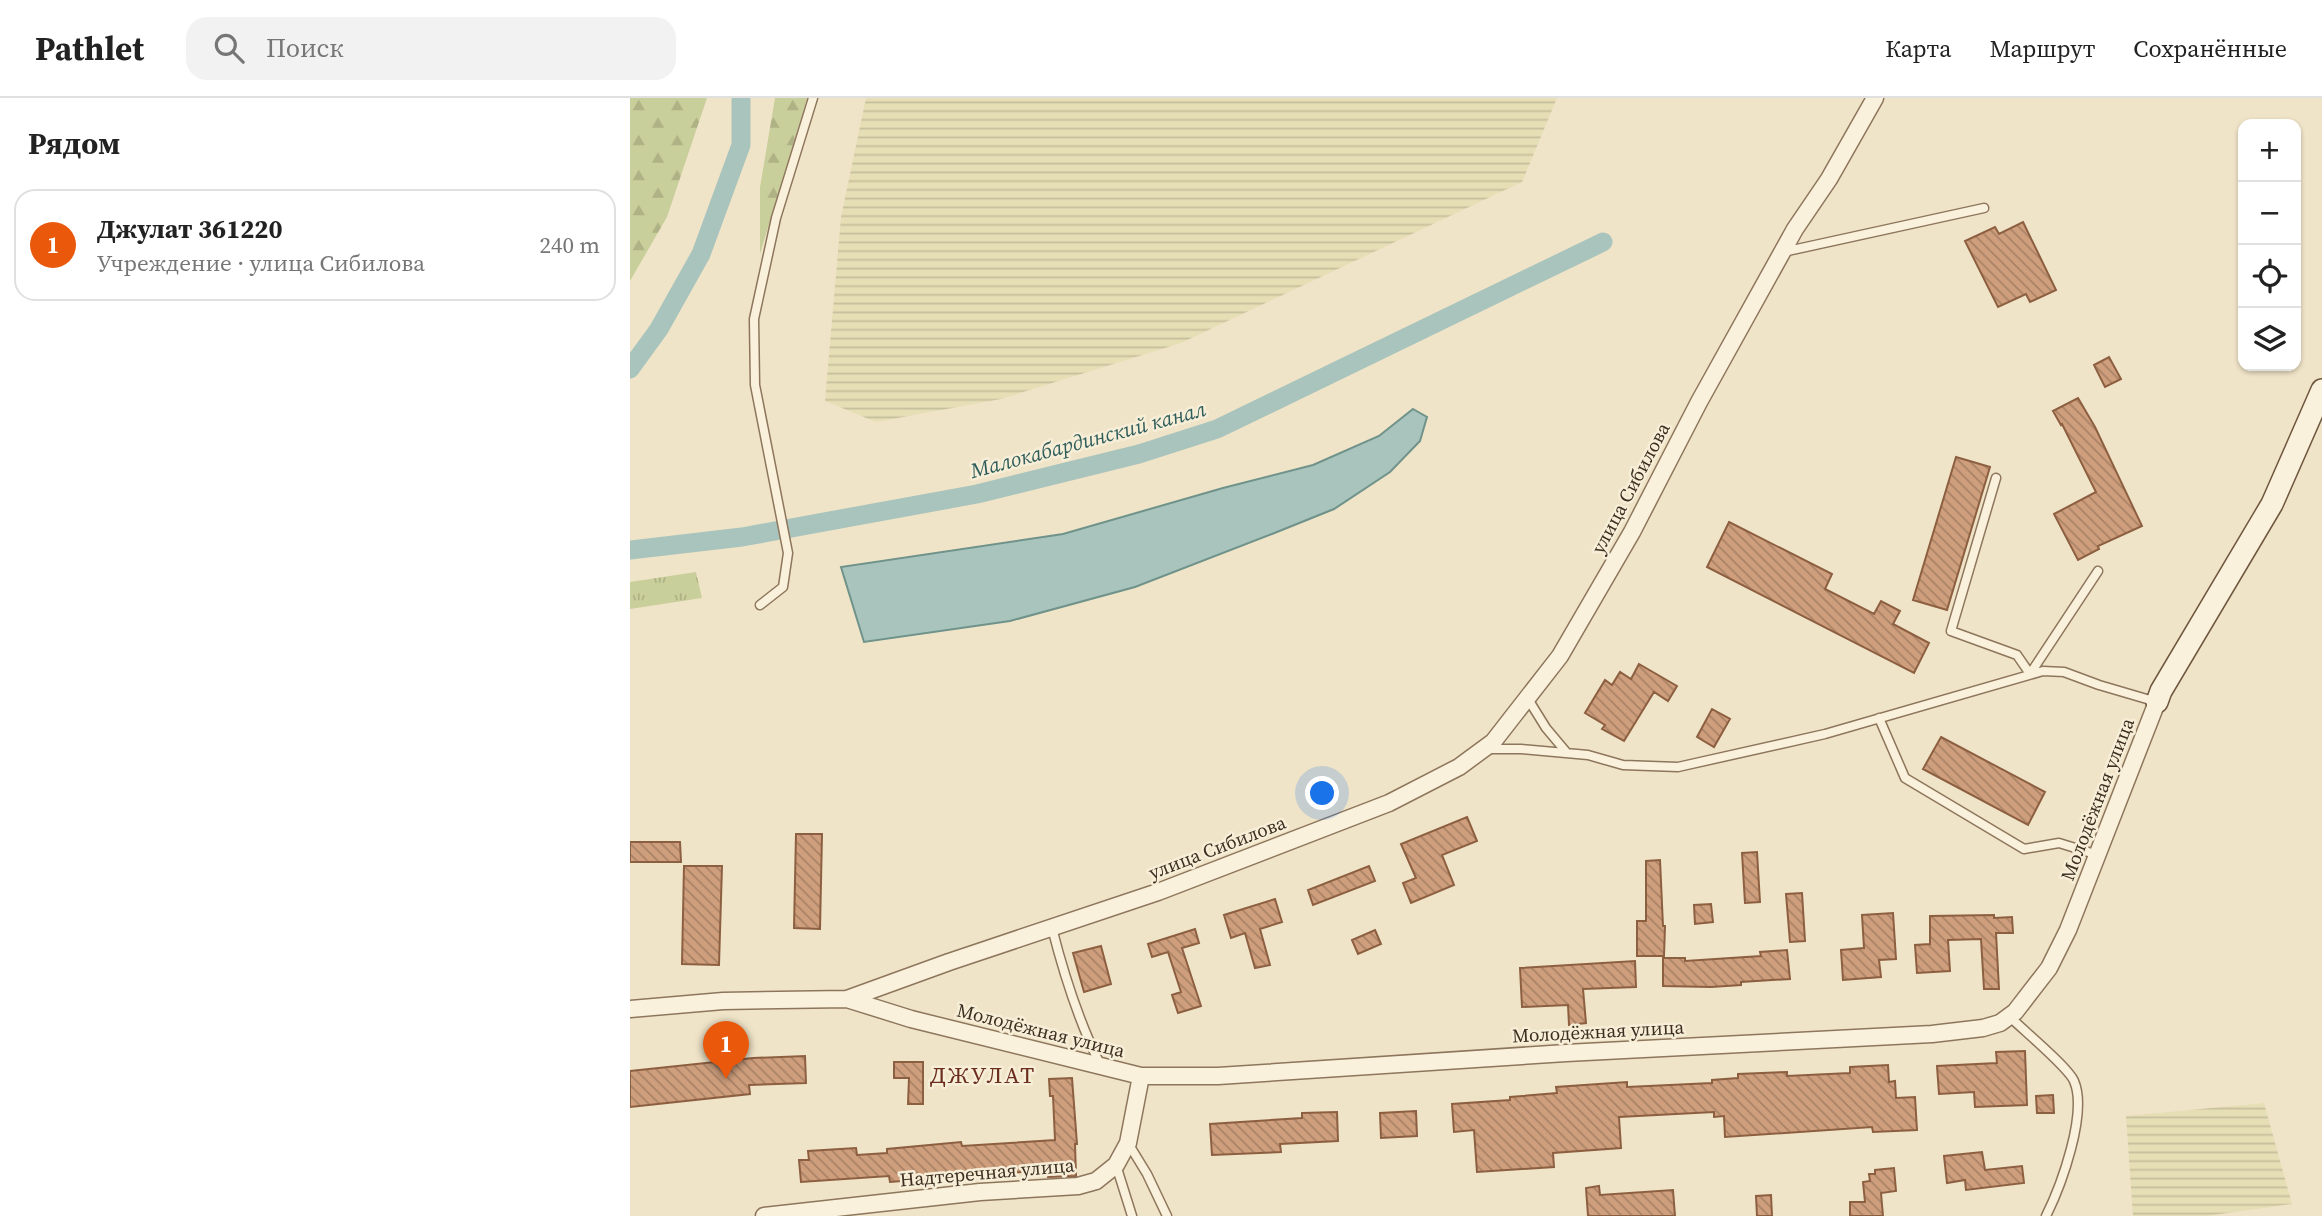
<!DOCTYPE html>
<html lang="ru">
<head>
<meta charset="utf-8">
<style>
  body { margin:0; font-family:"Source Serif 4",serif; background:#f2f2f2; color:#222 }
  .controls { position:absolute; right:21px; top:21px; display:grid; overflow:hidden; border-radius:14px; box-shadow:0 2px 5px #0004 }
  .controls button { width:63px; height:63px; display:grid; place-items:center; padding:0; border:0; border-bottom:2px solid #e0e0e0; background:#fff; color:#222; font:35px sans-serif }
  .you { position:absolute; left:693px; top:696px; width:24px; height:24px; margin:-18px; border:5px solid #fff; border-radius:50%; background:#1a73e8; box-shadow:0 0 0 10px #1a73e833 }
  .badge { display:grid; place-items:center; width:46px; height:46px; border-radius:50%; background:#ea580c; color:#fff; font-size:23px; font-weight:700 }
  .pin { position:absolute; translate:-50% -58px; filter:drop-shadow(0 2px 4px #0008) }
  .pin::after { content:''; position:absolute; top:37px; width:24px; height:21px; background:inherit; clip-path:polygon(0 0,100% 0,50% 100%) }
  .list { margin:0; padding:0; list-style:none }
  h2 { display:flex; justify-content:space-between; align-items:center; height:91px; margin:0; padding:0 28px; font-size:30px }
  h2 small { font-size:23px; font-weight:400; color:#767676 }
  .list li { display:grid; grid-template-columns:46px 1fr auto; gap:21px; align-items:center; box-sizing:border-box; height:112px; margin:0 14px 14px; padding:0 14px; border:2px solid #e0e0e0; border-radius:21px }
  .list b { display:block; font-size:26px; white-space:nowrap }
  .list p { margin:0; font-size:23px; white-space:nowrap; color:#767676 }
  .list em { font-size:23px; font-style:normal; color:#767676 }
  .icon { flex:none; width:38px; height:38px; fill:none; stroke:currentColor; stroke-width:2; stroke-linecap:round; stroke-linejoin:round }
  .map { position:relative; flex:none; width:1692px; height:1118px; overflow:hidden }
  header { display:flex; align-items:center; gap:42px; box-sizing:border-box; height:98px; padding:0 35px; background:#fff; border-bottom:2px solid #e0e0e0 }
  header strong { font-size:33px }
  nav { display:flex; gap:38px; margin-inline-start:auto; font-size:24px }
  .search { width:490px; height:63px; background:#f2f2f2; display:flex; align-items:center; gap:18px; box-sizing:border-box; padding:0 24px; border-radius:21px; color:#767676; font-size:26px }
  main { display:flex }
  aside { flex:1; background:#fff }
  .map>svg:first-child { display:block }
  .farmland { fill:url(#farmland-rules) }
  .grass { fill:url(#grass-tufts) }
  .forest { fill:url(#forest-firs) }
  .water { fill:#a9c4bc; stroke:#6f938a; stroke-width:2 }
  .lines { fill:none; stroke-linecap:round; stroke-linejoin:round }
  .canal { stroke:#a9c4bc; stroke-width:19 }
  .building { fill:url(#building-back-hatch); stroke:#8d5f41; stroke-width:2 }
  .lane-casing { stroke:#8d765c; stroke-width:11 }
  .street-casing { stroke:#8d765c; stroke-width:19 }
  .secondary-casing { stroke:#6f573f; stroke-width:24 }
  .lane { stroke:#faf1dc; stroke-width:8 }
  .street { stroke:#faf1dc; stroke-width:16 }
  .secondary { stroke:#faf1dc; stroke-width:21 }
  .labels { text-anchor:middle; stroke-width:5; stroke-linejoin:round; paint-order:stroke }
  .street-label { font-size:19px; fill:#3d2e20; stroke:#f7eed8 }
  .water-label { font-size:21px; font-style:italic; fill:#2f5d5a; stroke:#f7eed8 }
  .quarter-label { font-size:23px; letter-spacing:2px; fill:#6b2e1e; stroke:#f7eed8 }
</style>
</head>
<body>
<header>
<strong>Pathlet</strong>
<div class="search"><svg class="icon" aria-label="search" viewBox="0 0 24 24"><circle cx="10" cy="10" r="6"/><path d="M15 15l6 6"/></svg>Поиск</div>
<nav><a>Карта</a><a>Маршрут</a><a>Сохранённые</a></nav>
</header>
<main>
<aside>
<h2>Рядом<small></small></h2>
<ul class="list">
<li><span class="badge">1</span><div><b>Джулат 361220</b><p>Учреждение · улица Сибилова</p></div><em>240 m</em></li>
</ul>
</aside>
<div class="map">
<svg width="1692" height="1118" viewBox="0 0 1692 1118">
  <defs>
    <pattern id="farmland-rules" width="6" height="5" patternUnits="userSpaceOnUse" patternTransform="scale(1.75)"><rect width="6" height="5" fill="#e6deb5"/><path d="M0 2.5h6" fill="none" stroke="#c6bf9b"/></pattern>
    <pattern id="grass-tufts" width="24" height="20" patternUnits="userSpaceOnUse" patternTransform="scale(1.75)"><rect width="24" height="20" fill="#c9cf9b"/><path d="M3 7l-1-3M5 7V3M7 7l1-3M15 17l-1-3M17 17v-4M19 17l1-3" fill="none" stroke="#aeb285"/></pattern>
    <pattern id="forest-firs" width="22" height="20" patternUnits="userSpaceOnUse" patternTransform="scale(1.75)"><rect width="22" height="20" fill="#c9cf9b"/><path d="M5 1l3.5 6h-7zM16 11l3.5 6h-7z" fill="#aeb285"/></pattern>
    <pattern id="building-back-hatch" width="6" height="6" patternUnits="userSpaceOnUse" patternTransform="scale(1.75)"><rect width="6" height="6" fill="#cf9f7d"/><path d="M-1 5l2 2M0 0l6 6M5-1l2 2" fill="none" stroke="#a98266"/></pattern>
  </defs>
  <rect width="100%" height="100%" fill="#f0e4c8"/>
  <!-- farmland -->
  <path class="farmland" d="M236,0h691l-35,84 -341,161 -180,56 -125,23 -51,-21 16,-184z
    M1634,1005l28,101 -86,12h-73l-7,-100z"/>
  <!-- grass -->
  <path class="grass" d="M66,474l6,26 -72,11v-27z"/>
  <!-- forest -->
  <path class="forest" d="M0,0h77l-40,119 -37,64z
    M145,0h32l-47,156v-67z"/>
  <!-- water -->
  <path class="water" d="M783,311l14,8 -7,24 -30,31 -56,37 -62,25 -137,53 -125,34 -146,21 -23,-75 222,-33 160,-46 90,-23 66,-29z"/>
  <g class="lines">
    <!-- canal -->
    <path class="canal" d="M0,271l29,-40 42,-75 40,-109v-47
      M0,452l112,-13 235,-43 162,-40 78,-25 386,-187"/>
  </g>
  <!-- building -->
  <path class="building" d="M1393,124l33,68 -26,12 -4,-8 -28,13 -33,-66 30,-14 4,7z
    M1479,259l12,22 -16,8 -11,-22z
    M1448,300l17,29 47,99 -44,20 1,3 -21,11 -24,-46 42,-22 -34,-68 -1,1 -8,-14z
    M1326,359l34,10 -43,143 -34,-10z
    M1099,424l103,52 -7,15 49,25 7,-13 19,10 -7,13 36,19 -15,30 -207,-106z
    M1009,566l38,22 -9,15 -14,-9 -30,49 -22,-12 3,-4 -20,-12 20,-33 7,5 8,-13 11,7z
    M1082,611l18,10 -16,28 -17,-10z
    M1311,639l104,55 -17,33 -105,-56z
    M837,719l10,24 -35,14 12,30 -43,18 -8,-20 13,-5 -15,-34z
    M166,736h26l-2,95 -26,-1z
    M0,744h50l1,20h-51z
    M1127,754l3,50 -15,1 -3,-50z
    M1030,762l3,66h2l-1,30h-27v-35h9v-60z
    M54,768h38l-3,99 -37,-1z
    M739,768l6,15 -62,24 -5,-15z
    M1172,795l3,48 -15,1 -4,-48z
    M645,801l7,23 -22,7 10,36 -15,3 -10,-35 -14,5 -7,-23z
    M1081,806l2,18 -18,2 -1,-19z
    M1263,815l3,46 -17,1 2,17 -38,3 -2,-30 23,-2 -2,-33z
    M1364,817v3l18,-1 1,16h-17l3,56h-15l-3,-50 -33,1 2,31 -33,2 -2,-28 15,-1v-28z
    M565,831l4,14 -17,5 19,58 -23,7 -6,-18 9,-3 -13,-40 -16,5 -4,-13z
    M745,832l6,14 -23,10 -6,-14z
    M471,848l10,38 -27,8 -11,-39z
    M1157,852l3,29 -49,3v3l-30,2 -48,-1v-28h22v3l76,-5 -1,-4z
    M1005,863l1,26 -53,2 3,34 -17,2 -1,-20 -46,2 -2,-39z
    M1395,953l2,54 -52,2 -1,-15 -35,2 -2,-28 60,-3 -1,-11z
    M175,958l1,27 -57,2 1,9 -120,13v-36l123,-13z
    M264,964h29v42h-15l1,-26h-15z
    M1258,967l1,17 6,-1 1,17 19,-1 2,33 -44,2 -1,-5 -147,10 -1,-21 -10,1v-5l-95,5 2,31 -68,5 1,14 -77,5 -3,-42 -20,2 -2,-28 58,-4v-3l47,-4 -1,-6 71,-5v5l85,-4v-3l26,-2v-4l49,-2v4l63,-3v-6z
    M442,980l5,66h-2l1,32 -28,1v-7l-158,12 -1,-6 -88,6 -2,-22h10l-1,-9 48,-3 1,7 30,-2v-4l74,-7 1,4 93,-6 -2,-44h-3l-1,-17z
    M1423,997l1,18h-17l-1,-17z
    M786,1013l1,25 -36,2 -1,-25z
    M707,1014l1,29 -58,3 1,8 -69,3 -2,-31 92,-6v-5z
    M1352,1054l3,18 37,-4 2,17 -58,7 -1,-10 -18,3 -3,-27z
    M1264,1070l2,23 -15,2 2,23h-33v-14h15l-2,-20 7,-1 -1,-7h6v-4z
    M969,1088l1,9 73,-5 2,26h-87l-2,-28z
    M1141,1097l1,21h-15l-1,-20z"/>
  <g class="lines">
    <defs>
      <path id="lane" d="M1153,154l201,-44
        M1366,380l-45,153 66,24 13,19
        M130,507l23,-18 5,-34 -33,-168 -1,-66 22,-101 37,-120
        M1400,576l68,-103
        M898,601l18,29 21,25
        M1249,620l26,60 119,71 35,-6 39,12
        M856,651h35l67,6 35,10 55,2 147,-33 218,-63 21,1 35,13 58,17
        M422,830c12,47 26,92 48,136
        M1379,918c14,14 59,51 65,65 14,32 -13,105 -28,135
        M498,1045l19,31 20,42
        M486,1067l16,51"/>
      <path id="street" d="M217,901l64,20 230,57h77l348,-23 366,-19 51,-6 17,-5 15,-11 34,-44 19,-38 89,-228
        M0,911l93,-8 124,-2 102,-37 209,-70 231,-89 70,-36 34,-25 67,-86 72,-124 67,-130 96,-173 34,-50 46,-81
        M134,1118l216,-24 98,-6 18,-5 20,-16 12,-22 13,-67"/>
      <path id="secondary" d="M1527,604l4,-11 111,-187 50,-114"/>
    </defs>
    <!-- lane casing -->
    <use href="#lane" class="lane-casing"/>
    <!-- street casing -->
    <use href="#street" class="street-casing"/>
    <!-- secondary casing -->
    <use href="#secondary" class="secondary-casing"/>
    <!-- lane -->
    <use href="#lane" class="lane"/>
    <!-- street -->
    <use href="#street" class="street"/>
    <!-- secondary -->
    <use href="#secondary" class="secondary"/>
  </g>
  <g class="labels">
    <!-- street labels -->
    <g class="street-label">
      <text transform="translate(1000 390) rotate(-62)" y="7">улица Сибилова</text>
      <text transform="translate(1467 701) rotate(-69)" y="7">Молодёжная улица</text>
      <text transform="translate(587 749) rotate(-21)" y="7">улица Сибилова</text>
      <text transform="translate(411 932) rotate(14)" y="7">Молодёжная улица</text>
      <text transform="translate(968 933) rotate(-3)" y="7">Молодёжная улица</text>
      <text transform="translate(357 1074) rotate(-5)" y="7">Надтеречная улица</text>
    </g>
    <!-- water labels -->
    <g class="water-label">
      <text transform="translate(458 342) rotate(-15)" y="7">Малокабардинский канал</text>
    </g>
    <!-- quarter labels -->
    <g class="quarter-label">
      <text x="353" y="985">ДЖУЛАТ</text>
    </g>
  </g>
</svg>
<div class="controls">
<button>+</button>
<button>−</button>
<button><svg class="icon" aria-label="locate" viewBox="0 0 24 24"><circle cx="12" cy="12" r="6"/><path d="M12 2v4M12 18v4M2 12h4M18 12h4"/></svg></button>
<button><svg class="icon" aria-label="layers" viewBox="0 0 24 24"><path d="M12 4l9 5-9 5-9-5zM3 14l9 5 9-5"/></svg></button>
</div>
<div class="you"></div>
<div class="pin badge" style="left:96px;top:981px">1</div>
</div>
</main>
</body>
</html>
